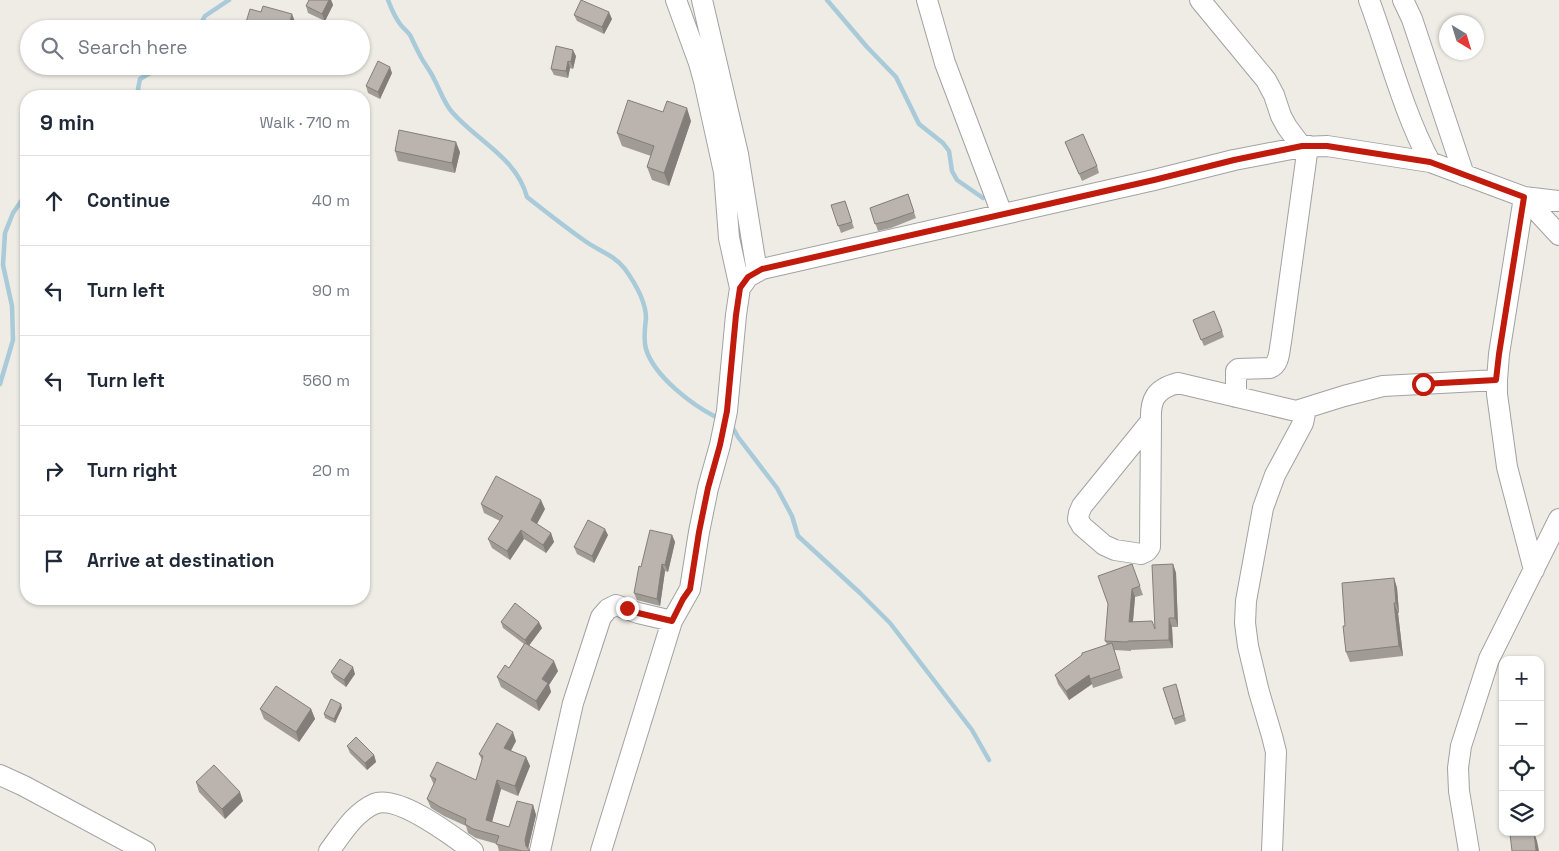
<!DOCTYPE html>
<html lang="en">
<head>
<meta charset="utf-8">
<style>
  body { margin:0; font-family:"Space Grotesk",sans-serif; background:#f6f6f7; color:#1f2937 }
  .controls { position:absolute; right:15px; bottom:15px; display:grid; overflow:hidden; border-radius:10px; box-shadow:0 1px 4px #0004 }
  .controls button { width:45px; height:45px; display:grid; place-items:center; padding:0; border:0; border-bottom:1px solid #e0e1e3; background:#fff; color:#1f2937; font:25px sans-serif }
  .compass { position:absolute; left:1439px; top:15px; width:45px; height:45px; border-radius:50%; background:#fff; box-shadow:0 1px 4px #0004; rotate:142deg }
  .stop { position:absolute; width:15px; height:15px; margin:-11px; border:4px solid #c01b0c; border-radius:50%; background:#fff }
  .stop.end { background:#c01b0c; border-color:#fff; box-shadow:0 1px 5px #0008 }
  .list { margin:0; padding:0; list-style:none }
  h2 { display:flex; justify-content:space-between; align-items:center; height:65px; margin:0; padding:0 20px; font-size:21px }
  h2 small { font-size:16px; font-weight:400; color:#747a83 }
  .list li { display:grid; grid-template-columns:32px 1fr auto; gap:15px; align-items:center; box-sizing:border-box; height:90px; padding:0 20px; border-top:1px solid #e0e1e3 }
  .list b { display:block; font-size:19px; white-space:nowrap }
  .list em { font-size:16px; font-style:normal; color:#747a83 }
  .icon { flex:none; width:28px; height:28px; fill:none; stroke:currentColor; stroke-width:2; stroke-linecap:round; stroke-linejoin:round }
  .map { position:relative; flex:none; width:1559px; height:851px; overflow:hidden }
  .search { position:absolute; background:#fff; box-shadow:0 1px 4px #0004; left:20px; top:20px; width:350px; height:55px; display:flex; align-items:center; gap:12px; box-sizing:border-box; padding:0 18px; border-radius:28px; color:#747a83; font-size:19px }
  .panel { position:absolute; background:#fff; box-shadow:0 1px 4px #0004; left:20px; top:90px; width:350px; height:515px; border-radius:20px }
  .map>svg:first-child { display:block }
  .lines { fill:none; stroke-linecap:round; stroke-linejoin:round }
  .stream { stroke:#a8cad9; stroke-width:4.5 }
  .minor-casing { stroke:#a2a2a2; stroke-width:22 }
  .minor { stroke:#fff; stroke-width:20 }
  .wall { fill:#a19b96 }
  .shaded-wall { fill:#837e7a }
  .building { fill:#bbb4ae; stroke:#837e7a }
  .route { stroke:#c01b0c; stroke-width:6 }
</style>
</head>
<body>
<div class="map">
<svg width="1559" height="851" viewBox="0 0 1559 851">
  <rect width="100%" height="100%" fill="#eeece5"/>
  <g class="lines">
    <!-- stream -->
    <path class="stream" d="M388,0c3,8 7,17 12,24 3,4 7,7 10,11 4,8 8,17 12,24 4,7 9,13 12,20 6,11 10,24 18,33 25,29 64,45 75,85 19,15 38,30 58,44 14,10 29,14 40,28 10,14 21,32 21,49 -1,10 -3,21 0,31 8,27 46,56 70,68
      M827,0l40,47 29,30 23,47 24,19 6,8 3,20 5,9 26,18
      M198,29l7,-13 24,-16
      M141,96l-3,-7 2,-10 22,-13
      M0,384l13,-44 -1,-34 -9,-41 2,-32 8,-20 13,-19
      M733,428l5,9 39,51 15,28 6,20 62,57 30,30 82,107 17,30"/>
    <defs>
      <path id="minor" d="M676,0l23,63 5,18 20,91 5,66 11,50
        M702,0l36,154 19,118
        M927,0l18,63 57,151
        M1200,0l66,80 8,15 7,21 6,11 15,20
        M1369,0c20,54 34,111 61,162
        M1403,0l9,19 52,156
        M1524,197l-25,157 -2,26v14l10,73 27,103
        M1524,197l35,38
        M1236,397v-26l2,-2 32,-1c10,-4 9,-17 11,-26l27,-196
        M1151,421l-69,85 -3,7 -1,6 4,7 22,19 11,5 26,4 6,-3 3,-4 1,-126c-1,-21 4,-32 27,-38l118,28 48,-15 39,-10 114,-6
        M0,775l24,11 121,65
        M329,851c13,-17 25,-38 45,-47 24,-10 80,33 99,47
        M540,851l33,-148 28,-86 7,-8 8,-4 22,8 34,8 18,-32 9,-57 9,-44 12,-43 7,-34 9,-96 4,-27 8,-11 14,-8 392,-89 80,-20 68,-13 25,-1 103,16 94,35 35,4
        M601,851l71,-230
        M1272,851l4,-99 -4,-16 -13,-44 -11,-46 -3,-23 1,-22 17,-93 12,-33 28,-52 3,-14
        M1469,851l-10,-60 -1,-23 3,-22 28,-87 70,-140"/>
    </defs>
    <!-- minor casing -->
    <use href="#minor" class="minor-casing"/>
    <!-- minor -->
    <use href="#minor" class="minor"/>
  </g>
  <!-- wall -->
  <path class="wall" d="M309,0h22l2,5 -8,16 -17,-8 -2,-7z
    M574,15l38,4 -8,15 -27,-13z
    M576,56l-3,13 -3,-1 -2,10 -14,-3 -3,-6z
    M392,73l-12,26 -12,-6 -2,-7z
    M691,121l-22,65 -17,-6 -5,-13 4,-11 -29,-10 -5,-13z
    M1065,142l32,24 2,7 -17,8z
    M395,151l65,1 -5,21 -57,-12z
    M908,194l8,24 -25,10 -13,3 -8,-23z
    M845,201l9,27 -13,5 -10,-28z
    M1193,320l29,11 2,6 -20,9z
    M481,504l64,5 -8,15 14,9 3,9 -8,11 -22,-14 -14,21 -18,-12 -4,-9 12,-18 -16,-8z
    M608,535l-14,28 -17,-9 -3,-7z
    M672,535l3,7 -7,30 -3,-1 -5,35 -23,-6 -3,-7 7,-26z
    M1132,564l11,31 -8,2 -2,25 22,7 18,-65 3,9 2,54h-6l1,21 -42,2v1l-17,-1 9,28 -30,10 -1,-4 -23,16 -11,-16 -3,-9 52,-31 -2,-3z
    M1394,578l3,10 2,25h-1l5,43 -53,6 -4,-10 -1,-26z
    M501,622l41,6 -13,17 29,26 -9,14 2,7 -12,19 -38,-24 -4,-10 12,-9 15,-24 -21,-16z
    M331,672l24,2 -9,13 -12,-9z
    M1163,688l15,1 8,32 -11,4z
    M342,708l-7,15 -10,-5 -1,-4z
    M260,709h51l4,10 -16,23 -35,-23z
    M516,741l-5,10 15,6 4,9 -12,30 -17,-7 -9,33 17,5 24,-22 3,10 -8,34 2,2h-31l-2,-7 -21,-6 -8,-5 -2,-7 -22,-10 -13,-8 -4,-9 7,-14 -4,-9 46,4 6,-20 -3,-6z
    M347,746l27,9 2,7 -9,8 -17,-17z
    M196,782l47,19 -18,18 -26,-27z"/>
  <!-- shaded-wall -->
  <path class="shaded-wall" d="M329,0h2l2,5 -8,16 -3,-7z
    M609,12l3,7 -8,15 -2,-7z
    M292,14l4,10 -2,5h-6z
    M573,50l3,6 -3,13 -2,-7z
    M568,61l2,7 -2,10 -2,-7z
    M390,67l2,6 -12,26 -2,-7z
    M687,108l4,13 -22,65 -5,-13z
    M456,142l4,10 -5,21 -3,-10z
    M541,500l4,9 -11,20 -3,-9z
    M605,529l3,6 -14,28 -2,-7z
    M521,530l3,9 -14,21 -3,-9z
    M551,533l3,9 -8,11 -3,-8z
    M672,535l3,7 -7,30 -3,-7z
    M662,564l3,7 -5,35 -3,-7z
    M1173,564l3,9 2,54 -3,-9z
    M1394,578l3,10 2,25 -3,-10z
    M1132,589l3,8 -3,34 -3,-9z
    M1394,603l4,10 5,43 -4,-10z
    M1169,618l3,9 1,21 -4,-8z
    M539,622l3,6 -14,19 -3,-7z
    M554,661l4,10 -9,14 2,7 -12,19 -3,-10 6,-22z
    M353,667l2,7 -9,13 -2,-7z
    M1089,675l3,9 -23,16 -3,-9z
    M341,704l1,4 -7,15 -1,-4z
    M311,709l4,10 -16,23 -3,-10z
    M513,732l3,9 -9,16 -3,-9z
    M374,755l2,7 -9,8 -2,-7z
    M526,757l4,9 -12,30 -3,-10z
    M497,780l4,9 -11,40 -4,-9z
    M240,792l3,9 -18,18 -3,-10z
    M533,805l3,10 -8,34 -2,-3 -1,-6z
    M1534,832l3,9 2,10h-3z"/>
  <!-- building -->
  <path class="building" d="M309,0h20l-7,14 -16,-8z
    M581,0l28,12 -7,15 -28,-12z
    M263,6l29,8 -4,15h-44l6,-20 11,3z
    M556,46l17,4 -2,12 -3,-1 -2,10 -15,-2z
    M378,61l12,6 -12,25 -12,-6z
    M628,100l35,12 4,-11 20,7 -23,65 -17,-6 7,-21 -37,-13z
    M399,130l57,12 -4,21 -57,-12z
    M1083,134l14,32 -18,8 -14,-32z
    M908,194l6,18 -26,9 -13,3 -5,-16z
    M845,201l7,21 -14,4 -7,-21z
    M1214,311l8,20 -21,9 -8,-20z
    M496,476l45,24 -10,20 20,13 -8,12 -22,-15 -14,21 -19,-12 15,-23 -22,-12z
    M588,520l17,9 -13,27 -18,-9z
    M650,530l22,5 -7,30 -3,-1 -5,35 -23,-6 5,-27 2,1z
    M1132,564l8,22 -8,3 -3,33 23,-1 3,8 -3,-64 21,-1 2,54h-6v22l-41,1 -1,1 -22,-1 3,-37 -10,-28z
    M1394,578l2,25h-2l5,43 -53,6 -3,-26h2l-3,-43z
    M515,603l24,19 -14,18 -24,-18z
    M525,643l29,18 -12,18 6,4 -12,18 -39,-24 8,-12 4,3z
    M1112,643l8,26 -30,10 -1,-4 -23,16 -11,-16 27,-20v-2z
    M340,659l13,8 -9,13 -13,-8z
    M1176,684l8,31 -11,4 -10,-31z
    M276,686l35,23 -15,23 -36,-23z
    M331,699l10,5 -7,15 -10,-5z
    M497,723l16,9 -9,16 22,9 -11,29 -18,-6 -11,40 23,7 8,-26 16,4 -8,35 1,6 4,5h-8l-26,-7 3,-8 -26,-7 -8,-5 1,-5 -26,-12 -13,-8 9,-20 -6,-3 7,-14 39,18 7,-24 -4,-2z
    M356,737l18,18 -9,8 -18,-17z
    M214,765l26,27 -18,17 -26,-27z
    M1525,832h9l2,19h-24l-2,-17z"/>
  <g class="lines">
    <!-- route -->
    <path class="route" d="M627,608l11,5 34,8 11,-22 7,-10 9,-57 9,-44 12,-43 7,-34 9,-96 4,-27 8,-11 14,-8 392,-89 80,-20 68,-14h25l103,16 94,35 -25,157 -3,26 -73,4"/>
  </g>
</svg>
<div class="controls">
<button>+</button>
<button>−</button>
<button><svg class="icon" aria-label="locate" viewBox="0 0 24 24"><circle cx="12" cy="12" r="6"/><path d="M12 2v4M12 18v4M2 12h4M18 12h4"/></svg></button>
<button><svg class="icon" aria-label="layers" viewBox="0 0 24 24"><path d="M12 4l9 5-9 5-9-5zM3 14l9 5 9-5"/></svg></button>
</div>
<svg class="compass" viewBox="-18 -18 36 36"><path d="M0-13l5 13h-10z" fill="#e53935"/><path d="M0 13l5-13h-10z" fill="#747a83"/></svg>
<div class="stop" style="left:1423px;top:384px"></div>
<div class="stop end" style="left:627px;top:608px"></div>
<div class="search"><svg class="icon" aria-label="search" viewBox="0 0 24 24"><circle cx="10" cy="10" r="6"/><path d="M15 15l6 6"/></svg>Search here</div>
<section class="panel">
<h2>9 min<small>Walk · 710 m</small></h2>
<ul class="list">
<li><svg class="icon" aria-label="ahead" viewBox="0 0 24 24"><path d="M12 20V5M6 11l6-6 6 6"/></svg><div><b>Continue</b></div><em>40 m</em></li>
<li><svg class="icon" aria-label="left" viewBox="0 0 24 24"><path d="M17 20v-9H6M10 6l-5 5 5 5"/></svg><div><b>Turn left</b></div><em>90 m</em></li>
<li><svg class="icon" aria-label="left" viewBox="0 0 24 24"><path d="M17 20v-9H6M10 6l-5 5 5 5"/></svg><div><b>Turn left</b></div><em>560 m</em></li>
<li><svg class="icon" aria-label="right" viewBox="0 0 24 24"><path d="M7 20v-9h11M14 6l5 5-5 5"/></svg><div><b>Turn right</b></div><em>20 m</em></li>
<li><svg class="icon" aria-label="arrive" viewBox="0 0 24 24"><path d="M6 21V4h12l-3 4 3 4H6"/></svg><div><b>Arrive at destination</b></div></li>
</ul>
</section>
</div>
</body>
</html>
